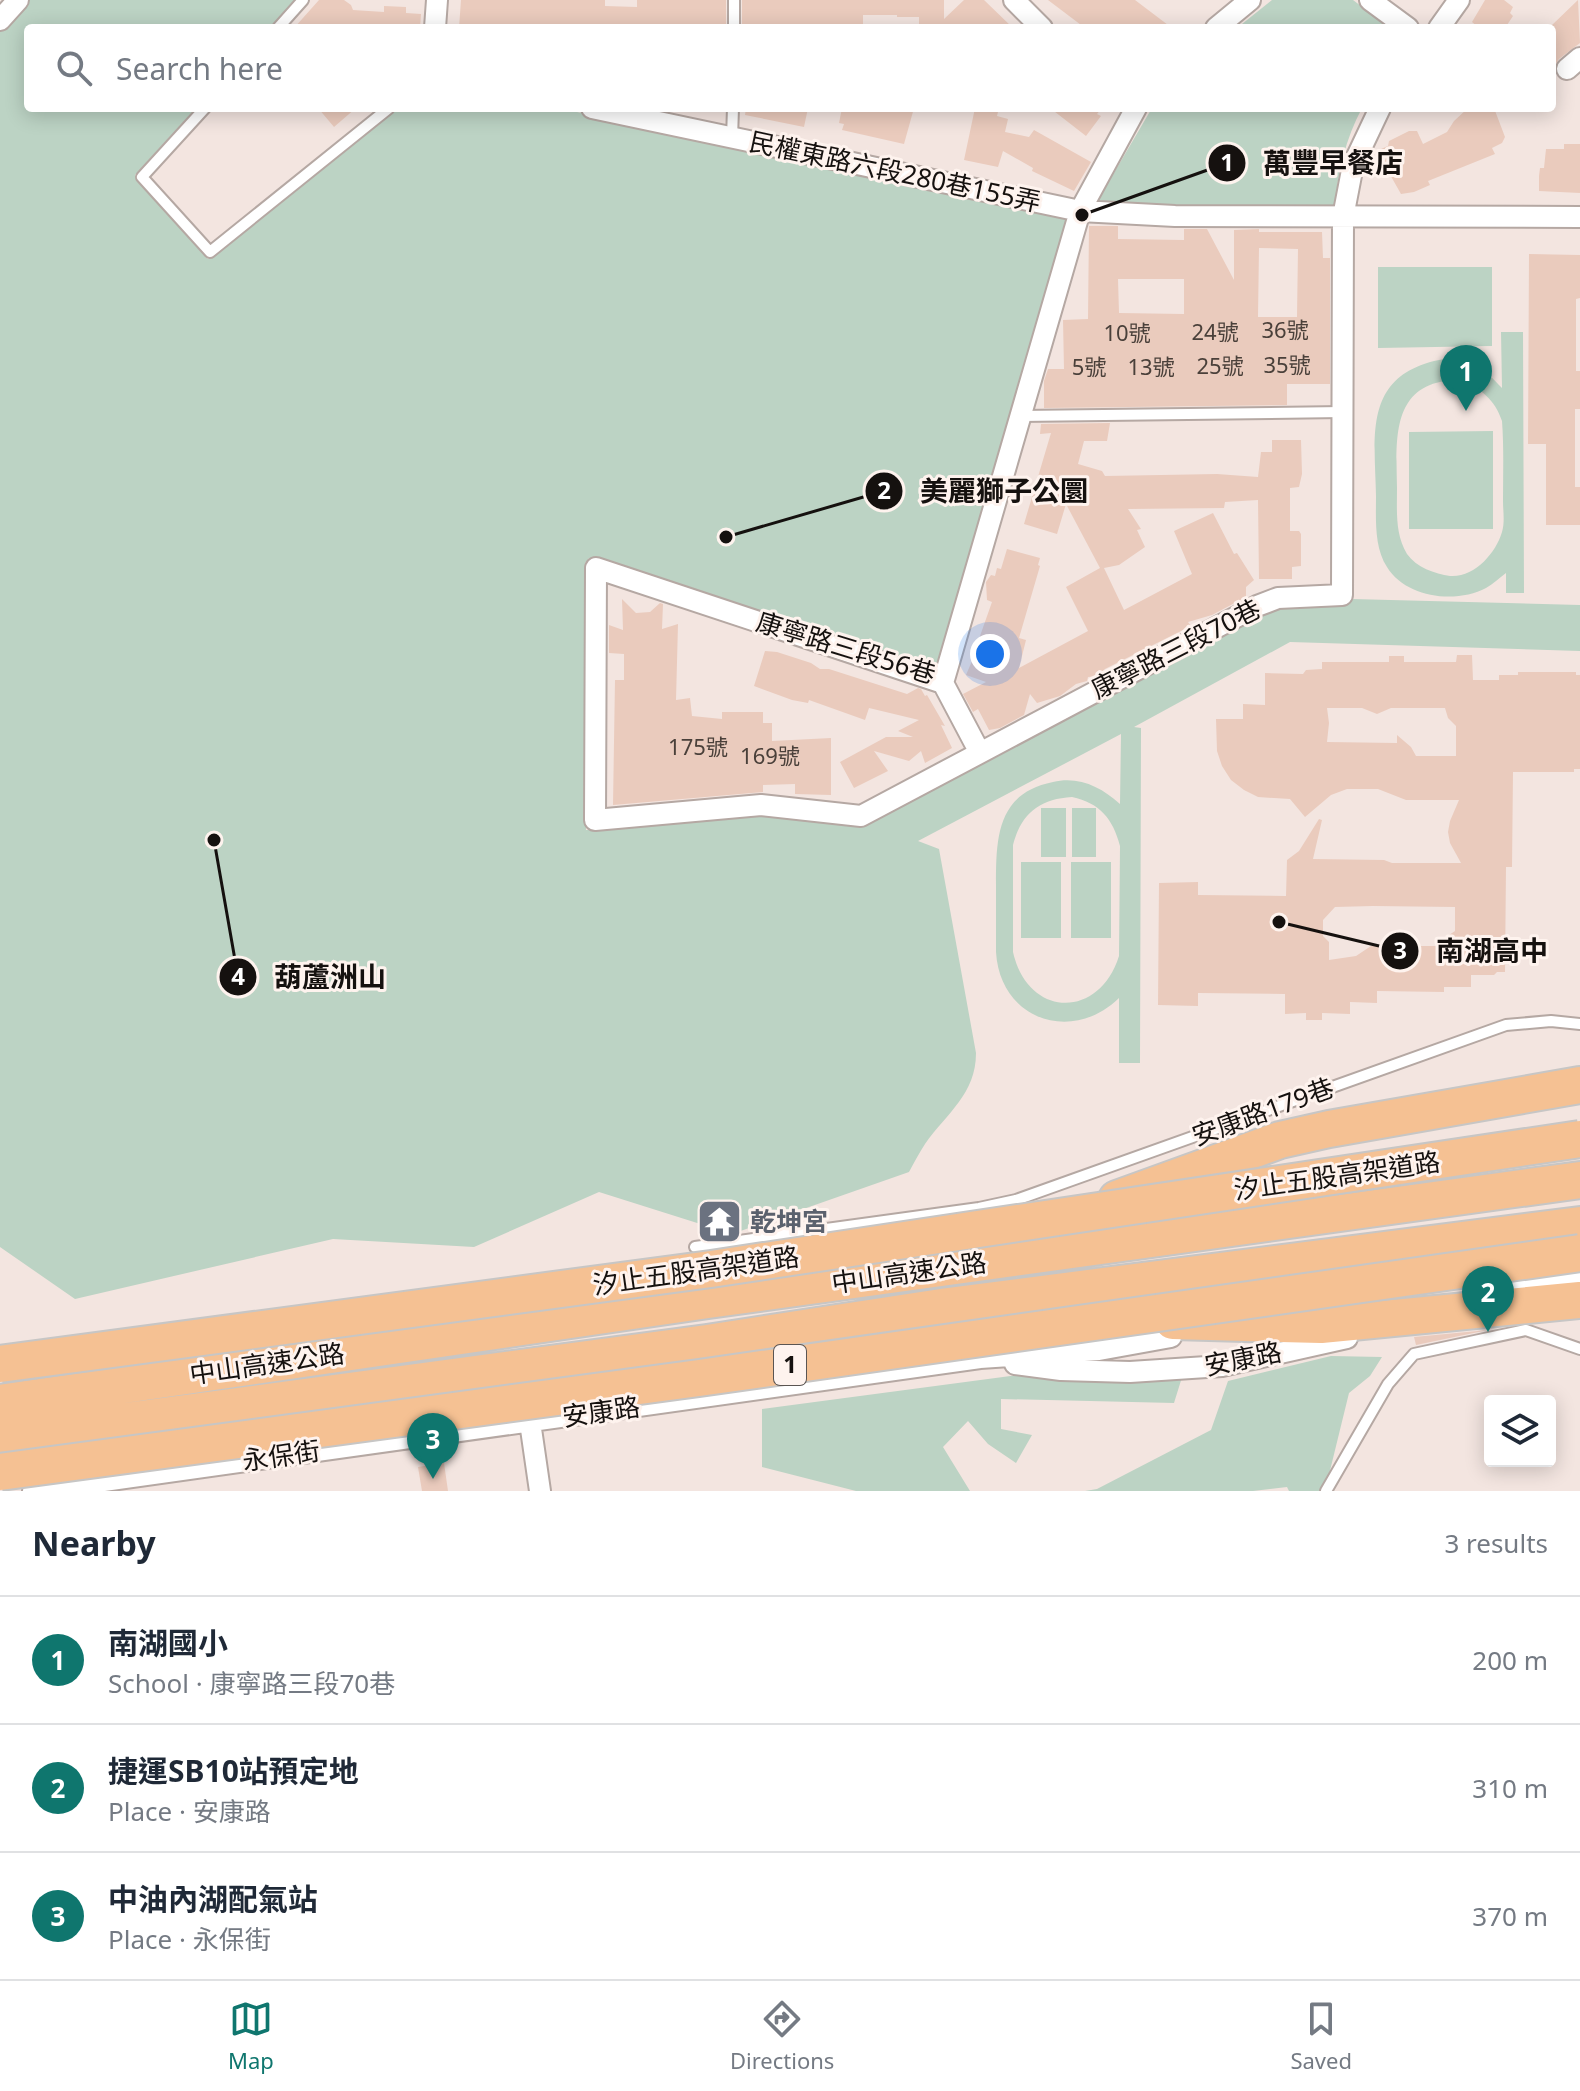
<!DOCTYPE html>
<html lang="en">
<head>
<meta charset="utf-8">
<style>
  body { margin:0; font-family:"Noto Sans","Noto Sans TC",sans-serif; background:#f6f6f7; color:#1f2937 }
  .controls { position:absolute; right:24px; bottom:24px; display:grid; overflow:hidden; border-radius:8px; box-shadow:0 4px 20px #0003 }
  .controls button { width:72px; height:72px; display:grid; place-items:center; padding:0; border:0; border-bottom:2px solid #e0e1e3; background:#fff; color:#1f2937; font:40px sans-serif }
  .you { position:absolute; left:990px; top:654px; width:28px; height:28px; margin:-20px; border:6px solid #fff; border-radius:50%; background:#1a73e8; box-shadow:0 0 0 12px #1a73e833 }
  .badge { display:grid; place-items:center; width:52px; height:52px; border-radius:50%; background:#0f766e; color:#fff; font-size:26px; font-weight:700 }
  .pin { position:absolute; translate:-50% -66px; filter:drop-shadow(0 2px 4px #0008) }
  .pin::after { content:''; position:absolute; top:42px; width:28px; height:24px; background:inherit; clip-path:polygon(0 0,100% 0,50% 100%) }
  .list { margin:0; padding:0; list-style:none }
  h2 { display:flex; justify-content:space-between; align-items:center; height:104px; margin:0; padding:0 32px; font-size:34px }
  h2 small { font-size:26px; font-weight:400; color:#747a83 }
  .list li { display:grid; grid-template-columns:52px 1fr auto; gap:24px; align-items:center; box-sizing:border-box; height:128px; padding:0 32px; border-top:2px solid #e0e1e3 }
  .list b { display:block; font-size:30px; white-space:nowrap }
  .list p { margin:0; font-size:26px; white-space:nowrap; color:#747a83 }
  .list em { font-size:26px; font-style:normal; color:#747a83 }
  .icon { flex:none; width:44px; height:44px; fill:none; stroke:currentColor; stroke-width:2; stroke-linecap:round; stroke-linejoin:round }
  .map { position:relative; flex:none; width:1580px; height:1491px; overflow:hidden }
  .search { position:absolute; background:#fff; box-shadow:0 4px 20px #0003; left:24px; right:24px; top:24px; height:88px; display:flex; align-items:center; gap:20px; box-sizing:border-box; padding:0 28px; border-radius:8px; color:#747a83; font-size:30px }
  .sheet { height:488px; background:#fff }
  nav { display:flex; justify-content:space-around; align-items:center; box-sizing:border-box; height:112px; border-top:2px solid #e0e1e3; background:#fff; font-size:22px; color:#747a83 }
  nav a { display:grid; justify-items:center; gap:4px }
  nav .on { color:#0f766e }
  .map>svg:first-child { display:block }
  .green { fill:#bcd3c4; fill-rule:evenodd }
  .building { fill:#eacbbd; fill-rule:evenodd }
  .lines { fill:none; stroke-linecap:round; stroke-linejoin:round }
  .service-casing { stroke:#b5a8a3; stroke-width:14 }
  .minor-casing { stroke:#b5a8a3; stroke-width:24 }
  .motorway-casing { stroke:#c7c6c5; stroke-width:40 }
  .service { stroke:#fff; stroke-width:10 }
  .minor { stroke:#fff; stroke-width:20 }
  .motorway { stroke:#f5c193; stroke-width:36 }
  .motorway-bridge-casing { stroke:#c7c6c5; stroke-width:40; stroke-linecap:butt }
  .motorway-bridge { stroke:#f5c193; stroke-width:36 }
  .labels { text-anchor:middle; stroke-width:6; stroke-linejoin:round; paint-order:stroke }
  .number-label { font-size:22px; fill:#4a403a }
  .shield { fill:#fef3ee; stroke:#5b5552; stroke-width:2 }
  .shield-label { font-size:24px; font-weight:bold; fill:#15110f }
  .street-label { font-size:26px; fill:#15110f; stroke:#fef3ee }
  .worship-label { font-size:26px; font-weight:bold; fill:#5b616d; stroke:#fef3ee; text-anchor:start }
  .leader { fill:none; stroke:#15110f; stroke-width:3 }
  .callout-dot { fill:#15110f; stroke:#fef3ee; stroke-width:3 }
  .mark-label { font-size:24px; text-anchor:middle; font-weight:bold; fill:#fff }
  .callout-label { font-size:28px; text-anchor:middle; font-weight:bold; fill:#15110f; stroke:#fef3ee; stroke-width:6; stroke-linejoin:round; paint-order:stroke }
</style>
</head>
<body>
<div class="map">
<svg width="1580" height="1491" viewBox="0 0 1580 1491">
  <rect width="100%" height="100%" fill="#f3e5e0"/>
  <!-- green -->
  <path class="green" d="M27,0h268l-26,28h-241v80h168l-61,67 73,84 187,-151h163l511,107 -133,454 -314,-103 -33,-8 -4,5 1,267 182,-15 97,8 412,-216 75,-8 228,6v46l-290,-9 -156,85 7,1 -1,335h-21v-65c-47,46 -119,22 -123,-46 0,-22 0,-45 0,-68 0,-46 1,-91 57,-102 26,-6 48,5 67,22l1,-70 -203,107 21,8 37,204c0,41 -29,60 -51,91 -6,9 -11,19 -16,28l-177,62 -133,-42 -125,55 -141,-8 -258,60 -75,-52v-1217zM1072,797c28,6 41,22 48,49l-1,110c-20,64 -91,62 -106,-4v-107c8,-31 26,-46 59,-48z
    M1272,0h81l37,28h-153z
    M1152,108h210c-16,30 -25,65 -27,99l-223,3 -15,-8 1,-2z
    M1378,267h114v79l-114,2z
    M1501,332h22l1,261h-18v-20c-7,5 -13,11 -20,15 -30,16 -80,10 -99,-21 -13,-20 -11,-48 -11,-71 -1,-58 -13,-117 58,-135 34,-8 46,4 68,27zM1460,380c21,8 35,20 42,41 2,27 1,53 1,80 0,10 2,21 -1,31 -6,21 -28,46 -52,44 -15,-2 -34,-9 -43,-22 -12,-20 -10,-43 -10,-66 -1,-51 -6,-108 63,-108z
    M1493,431v98h-84v-97z
    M1041,808h25v49h-25z
    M1072,808h24v49h-24z
    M1021,862h40v76h-40z
    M1071,862h40v76h-40z
    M1331,1356l51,1 -12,19 -21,17 -24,98h-36l-2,-4 -34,4h-168l12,-2 114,-59 17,-49z
    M1049,1371l134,3 -9,29 -173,-4v30l31,6 -16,28 -28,-19 -20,-23 -25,26 27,44h-114l-94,-24v-58z"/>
  <!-- building -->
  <path class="building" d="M319,0h25l7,5 2,5 31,2v-6l22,1v6l15,1 -1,14h-126z
    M461,0h144v6l32,1v-7h89v28h-140l-93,-4v4h-34z
    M742,0h202v19l20,-19h20l29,28h-94v-11h-22v-2h-34v13h-121z
    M1048,0h87l37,28h-87z
    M1485,0h19l9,7 -3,6 3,3 -8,12h-26l-7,-6z
    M1578,0l2,43 -21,16 -7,11v-45z
    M318,108h38l-22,19z
    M746,108h62l-4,19 -59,-12z
    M842,108h72l-10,36 -62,-14 2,-6 -5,-1z
    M975,108h24l-2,8 11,3 -3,13 24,5 5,-7 57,32 -17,29 -42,-20 1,-3 -30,-17 -5,16 -34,-7z
    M1050,108h52l-5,6 4,2 -15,20z
    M1468,108h26l11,29 -3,6 -10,5 3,6 -67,27 2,4 -16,7 -13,2 -17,-30 2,-6 -5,-9 7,-3 1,-5 20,-10h8l6,13 24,-12 7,-11z
    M1564,144h16v49l-41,-2v-15l1,-8h4l2,-19h18z
    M1089,226h29v13l66,1v-11h23l27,51v-50l25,-1v3h63l1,26h7v126h-43v21l-243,3v-27l4,-12h16l-1,-49 25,-1zM1259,248l39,1 -1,68h-39zM1118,279h66v35l-65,-1z
    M1529,254l51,1v43l-4,1v72h4v38h-5v78h5v38h-34v-81h-18z
    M1110,423l-3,18h-23l-6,23 24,7 3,5 112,-2 41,3 3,-25h11v-12h29l1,34 -3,13 -9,1v43h9l2,3v32l-9,1v12h-33l-1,-79 -33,2 -1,6 -96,1 13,20 -4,1 8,17 -26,18 -15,3 20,42 68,-36 -18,-43 39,-18 21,41 3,-1 17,27 -8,7v10l-34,18 -24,7 3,4 -86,43 -8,7 -9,1 -1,4 -11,3 -16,12 -23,7 -7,-9 -6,21 -24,13 -11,2 -11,-21 -5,3 -10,-18 23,-12 -20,-7 15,-35 -1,-4 12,-34 -5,-2 -1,-18 5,-7 4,1 2,-8 4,1 6,-20 33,9 -2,7 2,1 -21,72 7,2 -7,28 69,-37 -22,-44 34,-19 -34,-64 -9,30 -33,-10 27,-91 -11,1 1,-10z
    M622,599l14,14 14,-1 10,-9 3,1 -1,25 16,-5 -2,76 14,-2 2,18 30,3v-7h41v11h9v18l59,-3v57l-36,-1v-10l-32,1v7l-150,13 2,-125h9v-26l-15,-1v-28l14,5z
    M765,651l12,1 34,11 9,6h9l78,25 11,-6 3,1 4,7 2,-1 18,31 -4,-1 11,23 -27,15 -4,-12 -12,10 -35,-10 14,20 -34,17 -14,-26 46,-25h27l-15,-6 21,-11 -50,-12 -4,12 -56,-20 -1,3 -16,-3 -38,-14z
    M1457,655h15l1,25h26v-5h19v-3h58v3h4v94h-6v3h-61l-1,95h-6l-1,105h-8l-3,3h-23v12h-27v5l-67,-1v12l-27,-1v12l-28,-1v7h-16v-7l-21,1v-20l-87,-1v13l-40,-1 1,-122 39,-1v13l88,1 1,-36 12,-9 20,-32 3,1 -9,39 71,1 8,3h69l-11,-20 -2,-11 2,-11 9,-21h-53l-28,-11h-31l-16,6 -26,22 -15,-18 -32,-2 -14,-7 -13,-10 -9,-14 -5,-15 -1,-32h27v-15l22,1v-32l38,1 3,-4 16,-1v-7h67v-6h15v6h52zM1327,708h35l15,6 14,-6h54l3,10 8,8v30h-40l-5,-9 -14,-12v8l-70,-1 2,-19zM1373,906l82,1v24l-9,6 -6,9h-69l-15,10 -27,4v-18l-6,-6v-16l12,-13z
    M1488,1330l-72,15 -2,-8z
    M444,1463l4,28h-26l-4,-24z"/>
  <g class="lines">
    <defs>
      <path id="service" d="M278,28l25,-28
        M734,28v-28
        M205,108l-63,69 68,75 179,-144
        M732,138l1,-30
        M1020,416l323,-4
        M695,1247l284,-39 37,-8 490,-175 45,-4 29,3
        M1326,1491l62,-107 26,-30 112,-24 54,19"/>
      <path id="minor" d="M1014,0l28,28
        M1370,0l38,28
        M0,20l18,-20
        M435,28l2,-28
        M1216,28l34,-28
        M1439,28l20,-28
        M1567,69l13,-11
        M592,108l488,103 95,5 405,1
        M943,683l-347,-115 -1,252 166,-15 100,11 396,-210 21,-8 64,-3 1,-378 10,-52 27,-57
        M943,683l137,-472 56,-103
        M943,683l37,70
        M1496,1291l84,-12
        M1015,1364l46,6 69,2 92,-6 125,-28
        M530,1422l10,69
        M33,1491l947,-133 119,-8 72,-13"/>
      <path id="motorway" d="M1117,1199l163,-59 49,-11 251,-44
        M1173,1321l148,4 259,-25
        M0,1403l708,-103 872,-120
        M0,1438l707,-95 241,-37 632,-81"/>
    </defs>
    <!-- service casing -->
    <use href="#service" class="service-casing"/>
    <!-- minor casing -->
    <use href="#minor" class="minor-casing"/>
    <!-- motorway casing -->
    <use href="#motorway" class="motorway-casing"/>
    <!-- service -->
    <use href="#service" class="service"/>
    <!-- minor -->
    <use href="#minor" class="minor"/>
    <!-- motorway -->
    <use href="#motorway" class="motorway"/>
    <defs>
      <path id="motorway-bridge" d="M0,1364l711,-95 869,-130
        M0,1472l699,-94 881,-125"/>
    </defs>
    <!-- motorway-bridge casing -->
    <use href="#motorway-bridge" class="motorway-bridge-casing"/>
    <!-- motorway-bridge -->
    <use href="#motorway-bridge" class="motorway-bridge"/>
  </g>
  <!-- icons -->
  <defs>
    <symbol id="temple-square" viewBox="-11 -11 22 22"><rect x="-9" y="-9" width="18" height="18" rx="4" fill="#6b7280" stroke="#fef3ee"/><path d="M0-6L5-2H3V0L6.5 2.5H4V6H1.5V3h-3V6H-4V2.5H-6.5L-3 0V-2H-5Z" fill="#fff"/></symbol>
  </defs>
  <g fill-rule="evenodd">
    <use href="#temple-square" x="694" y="1196" width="51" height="51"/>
  </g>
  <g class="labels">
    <!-- number labels -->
    <g class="number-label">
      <text x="1285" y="338">36號</text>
      <text x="1215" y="340">24號</text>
      <text x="1127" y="341">10號</text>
      <text x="1287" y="373">35號</text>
      <text x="1220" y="374">25號</text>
      <text x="1089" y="375">5號</text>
      <text x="1151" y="375">13號</text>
      <text x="698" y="755">175號</text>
      <text x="770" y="764">169號</text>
    </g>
    <!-- shield labels -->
    <rect class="shield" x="774" y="1345" width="32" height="40" rx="6"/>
    <g class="shield-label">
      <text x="790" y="1373">1</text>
    </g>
    <!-- street labels -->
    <g class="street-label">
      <text transform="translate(895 172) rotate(12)" y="9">民權東路六段280巷155弄</text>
      <text transform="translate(846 648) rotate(17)" y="9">康寧路三段56巷</text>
      <text transform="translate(1176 649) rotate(-27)" y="9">康寧路三段70巷</text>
      <text transform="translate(1263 1112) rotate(-20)" y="9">安康路179巷</text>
      <text transform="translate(1337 1176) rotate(-8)" y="9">汐止五股高架道路</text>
      <text transform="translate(696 1271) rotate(-8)" y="9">汐止五股高架道路</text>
      <text transform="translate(909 1273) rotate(-8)" y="9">中山高速公路</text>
      <text transform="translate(1243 1359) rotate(-11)" y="9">安康路</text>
      <text transform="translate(267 1364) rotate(-8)" y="9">中山高速公路</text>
      <text transform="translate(601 1412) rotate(-8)" y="9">安康路</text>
      <text transform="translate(281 1456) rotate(-8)" y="9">永保街</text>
    </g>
    <!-- worship labels -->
    <g class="worship-label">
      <text x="750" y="1231">乾坤宮</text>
    </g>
  </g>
  <!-- callouts -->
  <path class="leader" d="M1082 215L1227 163M726 537L884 491M1279 922L1400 951M214 840L238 977"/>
  <g class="callout-dot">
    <circle cx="1082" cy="215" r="8"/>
    <circle cx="726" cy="537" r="8"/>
    <circle cx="1279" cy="922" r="8"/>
    <circle cx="214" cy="840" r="8"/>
    <circle cx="1227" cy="163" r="20"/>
    <circle cx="884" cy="491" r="20"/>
    <circle cx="1400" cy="951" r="20"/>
    <circle cx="238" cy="977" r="20"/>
  </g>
  <g class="mark-label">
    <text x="1227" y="171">1</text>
    <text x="884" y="499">2</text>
    <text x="1400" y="959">3</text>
    <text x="238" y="985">4</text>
  </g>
  <g class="callout-label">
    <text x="1333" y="173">萬豐早餐店</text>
    <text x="1004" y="501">美麗獅子公圜</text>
    <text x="1492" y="961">南湖高中</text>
    <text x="330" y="987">葫蘆洲山</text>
  </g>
</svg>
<div class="controls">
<button><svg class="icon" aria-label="layers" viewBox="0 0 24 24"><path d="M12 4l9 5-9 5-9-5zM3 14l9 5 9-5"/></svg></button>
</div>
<div class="you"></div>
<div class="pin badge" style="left:1466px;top:411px">1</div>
<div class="pin badge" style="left:1488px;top:1332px">2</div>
<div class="pin badge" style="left:433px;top:1479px">3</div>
<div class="search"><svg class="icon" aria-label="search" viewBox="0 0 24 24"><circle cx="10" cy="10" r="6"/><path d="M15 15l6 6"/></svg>Search here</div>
</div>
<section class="sheet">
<h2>Nearby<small>3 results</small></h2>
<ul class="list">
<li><span class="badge">1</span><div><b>南湖國小</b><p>School · 康寧路三段70巷</p></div><em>200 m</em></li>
<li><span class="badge">2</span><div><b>捷運SB10站預定地</b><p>Place · 安康路</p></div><em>310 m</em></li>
<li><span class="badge">3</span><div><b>中油內湖配氣站</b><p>Place · 永保街</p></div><em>370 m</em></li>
</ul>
</section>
<nav>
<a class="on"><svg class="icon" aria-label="map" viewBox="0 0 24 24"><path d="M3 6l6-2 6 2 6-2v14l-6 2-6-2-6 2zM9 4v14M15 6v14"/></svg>Map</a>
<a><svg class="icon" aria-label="directions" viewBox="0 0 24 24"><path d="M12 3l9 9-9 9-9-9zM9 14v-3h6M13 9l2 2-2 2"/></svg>Directions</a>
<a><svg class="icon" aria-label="saved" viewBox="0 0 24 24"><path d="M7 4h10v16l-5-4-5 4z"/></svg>Saved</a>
</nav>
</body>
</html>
